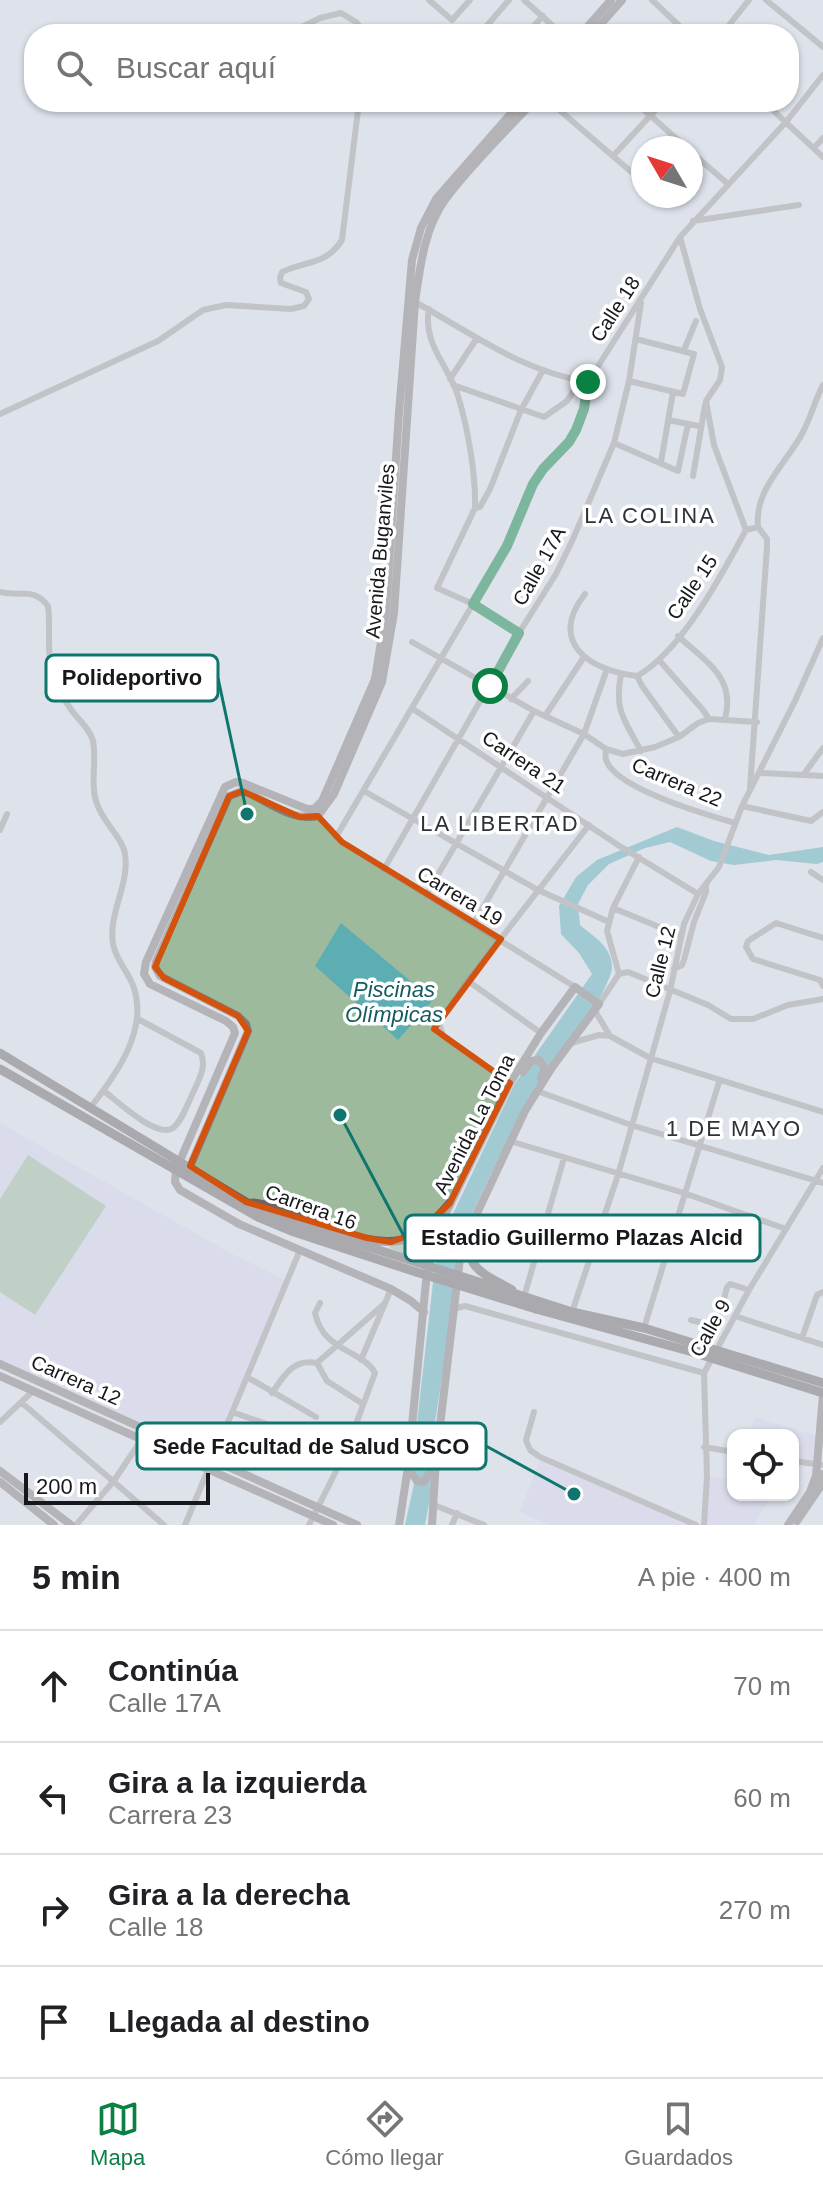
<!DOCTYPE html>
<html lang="es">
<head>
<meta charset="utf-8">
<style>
  body { margin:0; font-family:Helvetica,sans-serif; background:#f2f2f2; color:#202124 }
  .controls { position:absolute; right:24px; bottom:24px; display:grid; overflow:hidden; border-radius:16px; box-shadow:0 2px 6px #0004 }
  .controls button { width:72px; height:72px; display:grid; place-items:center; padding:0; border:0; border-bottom:2px solid #e0e0e0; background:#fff; color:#202124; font:40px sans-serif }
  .compass { position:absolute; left:631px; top:136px; width:72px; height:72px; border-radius:50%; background:#fff; box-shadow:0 2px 6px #0004; rotate:309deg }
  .scale { position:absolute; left:24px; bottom:20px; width:186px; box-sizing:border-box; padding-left:8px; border:4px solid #17181b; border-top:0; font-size:22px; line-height:28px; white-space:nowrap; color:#17181b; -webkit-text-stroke:6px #fff; paint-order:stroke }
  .stop { position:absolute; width:24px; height:24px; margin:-18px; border:6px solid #0b8043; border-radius:50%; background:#fff }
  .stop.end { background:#0b8043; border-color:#fff; box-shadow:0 2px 8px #0008 }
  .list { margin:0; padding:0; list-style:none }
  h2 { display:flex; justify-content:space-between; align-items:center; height:104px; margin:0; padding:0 32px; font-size:34px }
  h2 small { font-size:26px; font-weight:400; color:#757577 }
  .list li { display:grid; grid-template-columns:52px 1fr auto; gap:24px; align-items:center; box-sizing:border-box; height:112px; padding:0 32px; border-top:2px solid #e0e0e0 }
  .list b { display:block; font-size:30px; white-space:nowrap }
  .list p { margin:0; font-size:26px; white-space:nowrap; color:#757577 }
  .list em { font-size:26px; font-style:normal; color:#757577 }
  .icon { flex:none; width:44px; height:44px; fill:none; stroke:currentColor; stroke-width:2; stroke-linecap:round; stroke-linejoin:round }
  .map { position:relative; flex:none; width:823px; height:1525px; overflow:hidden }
  .search { position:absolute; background:#fff; box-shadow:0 2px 6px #0004; left:24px; right:24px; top:24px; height:88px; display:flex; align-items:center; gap:20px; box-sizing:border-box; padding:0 28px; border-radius:32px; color:#757577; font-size:30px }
  .sheet { height:552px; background:#fff }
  nav { display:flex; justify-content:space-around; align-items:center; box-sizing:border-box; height:112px; border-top:2px solid #e0e0e0; background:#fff; font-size:22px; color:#757577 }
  nav a { display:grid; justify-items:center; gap:4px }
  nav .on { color:#0b8043 }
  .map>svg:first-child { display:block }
  .education { fill:#dad5ea }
  .green { fill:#9eba9c }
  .water { fill:#5caeb3 }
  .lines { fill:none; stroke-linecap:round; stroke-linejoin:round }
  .street { stroke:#a29d9c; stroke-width:6 }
  .secondary { stroke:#837b7b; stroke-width:8 }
  .primary { stroke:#6d6463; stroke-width:9 }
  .primary-bridge { stroke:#6d6463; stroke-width:9 }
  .route { stroke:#0b8043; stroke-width:10 }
  .marked { fill:none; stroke:#d3520e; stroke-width:6; stroke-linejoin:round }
  .labels { text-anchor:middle; stroke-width:7; stroke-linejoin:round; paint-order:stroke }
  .street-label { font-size:20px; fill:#17181b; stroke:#fff }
  .neighbourhood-label { font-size:22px; letter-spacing:2px; fill:#2d3238; stroke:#fff }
  .water-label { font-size:22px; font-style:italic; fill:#145b5f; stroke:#fff }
  .leader { fill:none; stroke:#0f766e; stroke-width:3 }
  .callout-dot { fill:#0f766e; stroke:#fff; stroke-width:3 }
  .callout { fill:#fff; stroke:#0f766e; stroke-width:3 }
  .callout-label { font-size:22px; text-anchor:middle; font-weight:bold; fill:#17181b }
</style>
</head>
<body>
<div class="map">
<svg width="823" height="1525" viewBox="0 0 823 1525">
  <rect width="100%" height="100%" fill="#dde2eb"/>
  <!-- education -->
  <path class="education" d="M0,1123l236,133 51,25 -74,178 -213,-98z
    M755,1417l65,20 -2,28 -25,-4v-26h-43z
    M540,1460l156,65h-147l-29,-13z
    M707,1477l26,1v17h40l-19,30h-50z"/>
  <!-- green -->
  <path class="green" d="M242,791l45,21 31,4 24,26 159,97 -59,79 -2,14 69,50 -72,152 -9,28 -39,-14 2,-5 -145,-41 -56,-36 57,-128 -1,-14 -82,-46 -8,-17 70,-160z
    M28,1155l78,51 -71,109 -35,-23v-93z"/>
  <!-- water -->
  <path class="water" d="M677,827l37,14 55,14 54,-8v15l-6,2 -41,-4 -42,5 -23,-4 -41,-19 -25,6 -36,16 -21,21 -10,19 2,21c14,12 32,22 32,42 -1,27 -84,139 -102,170 -18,32 -33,67 -49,100l-4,15v28l-22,142 -5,76 -5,27h-20l9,-41 3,-61 17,-149 8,-37 72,-152 78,-111 -13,-21 -18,-19 -2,-28 17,-29 21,-17z
    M341,923l92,77 -35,40 -83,-74z"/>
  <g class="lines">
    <!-- street -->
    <path class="street" d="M429,0l23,20 18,-20
      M524,0l38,34
      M652,0l36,34
      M766,0l57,47
      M484,29l25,-29
      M288,34l32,-16 21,-5 15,9 10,12
      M526,34l17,-18
      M722,34l27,-34
      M550,102l93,80
      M635,102l52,46
      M764,102l59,55
      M213,106l2,-4
      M814,148l9,-10
      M691,152l37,32
      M613,156l50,-54
      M693,221l106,-16
      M680,237l20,72 22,58 -2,13 -14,21 8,44 32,85
      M415,302c58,32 106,69 173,80
      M429,309c-7,35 20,57 29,87 10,32 18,80 17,112
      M684,350l12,-29
      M450,379l27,-41
      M629,381l54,13 11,-40 -58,-15
      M453,385l91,32 23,-16 13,-20
      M0,414l158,-73 45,-31 23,-5 65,4 13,-3 5,-7 -3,-7 -25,-9 -1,-5 2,-6c25,-12 43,-6 60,-32l17,-138
      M668,420l31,6
      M614,443l64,28 10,-47
      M661,462l12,-70
      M693,476l12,-71
      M758,527c-4,-38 29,-64 45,-95 8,-15 12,-32 20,-47
      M0,592c20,5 34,-5 48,14 3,22 -2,45 5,67 3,12 12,28 19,38 7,9 18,18 21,30 4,19 -3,42 3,60 5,20 26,35 29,53 5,30 -17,59 -12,90 3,17 16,28 21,44 14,43 -18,87 -44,120
      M585,594c-38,48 5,77 52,82
      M519,633l-46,-29 -36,-16 38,-80 5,-1 10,-18 31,-79 21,-38
      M678,636c28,26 58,41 47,83
      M412,642l122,69 50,23 22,15 17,5 32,-7 24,-10 19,-14 11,-4 48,3
      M659,660l44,50 6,9
      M621,674c-7,37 3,45 20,77
      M637,676c45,-25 85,-102 109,-146l12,-3
      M637,676l5,10 37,51
      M511,699l17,-18
      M413,709l205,136 80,49
      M545,716l39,-59
      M606,749c-1,7 -1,12 4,18 19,25 94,47 125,56
      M760,773l63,3
      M804,774l19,-26
      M750,788l17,-241v-8l-9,-12
      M364,791l174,99 71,32
      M742,806l69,15 12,-9
      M317,816l25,26 233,145
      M0,830l7,-16
      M336,837l171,-291 26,-62 10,-15 26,-27 7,-12 8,-21 4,-27 92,-145 106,-115 37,-47
      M384,869l135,-236 37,-59 17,-35 41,-96 15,-62 12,-78
      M811,872l12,8
      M426,895l108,-184
      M613,908l68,28
      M474,923l110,-189 23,-65
      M823,938l-47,-15 -28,18 -2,6 7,12 67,21 3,6
      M674,969l8,-4 2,-5 10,-38 12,-30v-8
      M619,974l9,-2 80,33 23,14h22l35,-14 35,-6
      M619,974l-12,-43 6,-23 26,-51
      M468,981l73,52
      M599,1004l20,-30
      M595,1011l15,25 40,22 173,54
      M571,1043l28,-8 11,1
      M510,1083l-67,-47 -4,-13 29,-42 121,-156
      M104,1091c13,10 53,48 69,37 9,-7 14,-23 19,-33 6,-14 15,-27 9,-42l-63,-34
      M537,1091l94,34 192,58
      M513,1142l171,51 102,36
      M524,1297l40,-139
      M453,1309l12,-3 239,67
      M572,1312l46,-137 52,-184 14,-67 14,-30 21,-27 23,-61 53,-105 28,-63
      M735,1316l88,29
      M691,1320l24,6 3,-2 9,-37 3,-3 19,6
      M644,1328l75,-246
      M802,1338l15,-43 6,-3
      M361,1360l30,-71
      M317,1363l10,18 36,23
      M247,1377l69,40
      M272,1393c12,-17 21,-35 45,-30l66,-58
      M22,1403l142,122
      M232,1412l150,52 26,3
      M534,1412l-8,28 4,10 10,7 156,68
      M0,1422l33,-31
      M704,1447l29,5
      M793,1461l30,4
      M434,1505l50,20
      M76,1525l37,-43 29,-43
      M185,1525l115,-275
      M309,1525l37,-74 29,-78c-13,-24 -52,-21 -60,-60l5,-10
      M452,1525l5,-12
      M704,1525l3,-48 -3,-104 45,-83 74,-122"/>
    <!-- secondary -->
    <path class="secondary" d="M581,34l30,-34
      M592,34l30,-34
      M523,1072l8,-11 8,-1 6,8 -4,10
      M188,1171l60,-140 -2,-7 -8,-8 -78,-40 -5,-9 1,-6 73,-165 13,-5 7,2c21,11 44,28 69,23l16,-22 48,-112 12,-69 21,-311c5,-34 9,-73 30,-102 23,-32 60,-68 88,-98
      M424,1312l-13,-11 -20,-12 -152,-65 -59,-34 -5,-8 1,-12 59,-137 -2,-6 -7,-6 -76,-37 -6,-10 2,-12 79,-175 11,-5 7,1 64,26h7l8,-8 53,-122 11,-68 13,-199 13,-152 9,-32 15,-29 85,-97
      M0,1364l357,161
      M0,1376l333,149
      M408,1468l9,13 7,1 9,-16
      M0,1471l71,54
      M0,1482l54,43
      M797,1521l23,-34 3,-13
      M399,1525l9,-58 19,-196 7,-34 76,-154 31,-50 34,-46 24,17 -46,62 -28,45 -55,117 -10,30 -24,201 -4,66
      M788,1525l22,-33 6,-16 7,-81"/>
    <!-- primary -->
    <path class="primary" d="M0,1053l246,149 50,22 73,23
      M0,1069l258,148 36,15 122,40
      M253,1203c47,5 115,55 160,33 15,-7 26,-21 37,-33
      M470,1228c-7,41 11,44 42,62
      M513,1293l59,19 72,16 179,55
      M536,1309l153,42 134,42"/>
    <!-- primary-bridge -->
    <path class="primary-bridge" d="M369,1247l144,46
      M416,1272l120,37"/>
  </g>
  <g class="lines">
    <!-- route -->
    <path class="route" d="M490,686l29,-53 -46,-29 34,-58 26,-62 10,-15 26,-27 7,-12 8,-21 4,-27"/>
  </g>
  <!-- marked area -->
  <path d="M0 0H823V1525H0ZM242,791l58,26 18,-1 24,26 159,97 -67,90 76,54 -60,120 -29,28 -30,11 -24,-4 -121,-36 -56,-36 58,-135 -10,-15 -74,-38 -9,-11 74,-171z" fill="#dde2eb" fill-opacity=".55" fill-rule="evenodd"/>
  <path class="marked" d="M242,791l58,26 18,-1 24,26 159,97 -67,90 76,54 -60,120 -29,28 -30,11 -24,-4 -121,-36 -56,-36 58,-135 -10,-15 -74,-38 -9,-11 74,-171z"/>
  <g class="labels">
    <!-- street labels -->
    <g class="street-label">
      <text transform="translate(615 309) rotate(-57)" y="7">Calle 18</text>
      <text transform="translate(380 551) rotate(-85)" y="7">Avenida Buganviles</text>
      <text transform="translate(539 566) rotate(-61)" y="7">Calle 17A</text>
      <text transform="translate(692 587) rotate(-56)" y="7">Calle 15</text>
      <text transform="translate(524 762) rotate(34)" y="7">Carrera 21</text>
      <text transform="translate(677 782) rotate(23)" y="7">Carrera 22</text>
      <text transform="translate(460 896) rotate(31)" y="7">Carrera 19</text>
      <text transform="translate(660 962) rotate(-76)" y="7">Calle 12</text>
      <text transform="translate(474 1124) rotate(-63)" y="7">Avenida La Toma</text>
      <text transform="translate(311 1207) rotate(20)" y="7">Carrera 16</text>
      <text transform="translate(710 1328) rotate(-61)" y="7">Calle 9</text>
      <text transform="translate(76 1380) rotate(24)" y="7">Carrera 12</text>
    </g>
    <!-- neighbourhood labels -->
    <g class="neighbourhood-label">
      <text x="650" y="523">LA COLINA</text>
      <text x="500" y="831">LA LIBERTAD</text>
      <text x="734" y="1136">1 DE MAYO</text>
    </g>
    <!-- water labels -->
    <g class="water-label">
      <text x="394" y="997">Piscinas<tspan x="394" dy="25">Olímpicas</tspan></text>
    </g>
  </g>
  <!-- callouts -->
  <path class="leader" d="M247 814L218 678M340 1115L405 1238M574 1494L486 1446"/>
  <g class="callout-dot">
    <circle cx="247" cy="814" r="8"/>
    <circle cx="340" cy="1115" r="8"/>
    <circle cx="574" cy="1494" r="8"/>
  </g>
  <g class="callout">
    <rect x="46" y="655" width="172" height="46" rx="8"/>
    <rect x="405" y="1215" width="355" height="46" rx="8"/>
    <rect x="137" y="1423" width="349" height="46" rx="8"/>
  </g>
  <g class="callout-label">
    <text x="132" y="685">Polideportivo</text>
    <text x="582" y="1245">Estadio Guillermo Plazas Alcid</text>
    <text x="311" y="1454">Sede Facultad de Salud USCO</text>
  </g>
</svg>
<div class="controls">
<button><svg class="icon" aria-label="locate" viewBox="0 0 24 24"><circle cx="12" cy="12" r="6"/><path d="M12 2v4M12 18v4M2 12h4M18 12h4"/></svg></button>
</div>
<svg class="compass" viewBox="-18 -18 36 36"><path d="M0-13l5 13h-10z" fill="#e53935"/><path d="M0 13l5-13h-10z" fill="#757577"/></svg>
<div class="scale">200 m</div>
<div class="stop" style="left:490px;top:686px"></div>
<div class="stop end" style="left:588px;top:382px"></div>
<div class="search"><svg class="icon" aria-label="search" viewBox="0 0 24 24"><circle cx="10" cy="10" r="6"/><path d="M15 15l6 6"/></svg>Buscar aquí</div>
</div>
<section class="sheet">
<h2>5 min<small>A pie · 400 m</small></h2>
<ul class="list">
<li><svg class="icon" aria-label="ahead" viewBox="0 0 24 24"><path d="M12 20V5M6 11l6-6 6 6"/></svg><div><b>Continúa</b><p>Calle 17A</p></div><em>70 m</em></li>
<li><svg class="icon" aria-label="left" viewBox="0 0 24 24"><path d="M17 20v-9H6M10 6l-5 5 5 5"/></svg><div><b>Gira a la izquierda</b><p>Carrera 23</p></div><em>60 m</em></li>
<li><svg class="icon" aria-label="right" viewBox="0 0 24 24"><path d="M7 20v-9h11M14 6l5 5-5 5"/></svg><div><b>Gira a la derecha</b><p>Calle 18</p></div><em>270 m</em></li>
<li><svg class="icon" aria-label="arrive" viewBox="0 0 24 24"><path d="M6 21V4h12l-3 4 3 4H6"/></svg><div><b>Llegada al destino</b></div></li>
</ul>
</section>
<nav>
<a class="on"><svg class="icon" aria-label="map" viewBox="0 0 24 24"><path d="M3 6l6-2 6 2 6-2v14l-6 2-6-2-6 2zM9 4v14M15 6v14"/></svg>Mapa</a>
<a><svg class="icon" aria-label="directions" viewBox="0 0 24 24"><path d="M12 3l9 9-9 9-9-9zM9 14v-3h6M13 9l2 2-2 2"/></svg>Cómo llegar</a>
<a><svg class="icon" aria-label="saved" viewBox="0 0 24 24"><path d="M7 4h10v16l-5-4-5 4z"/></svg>Guardados</a>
</nav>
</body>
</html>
